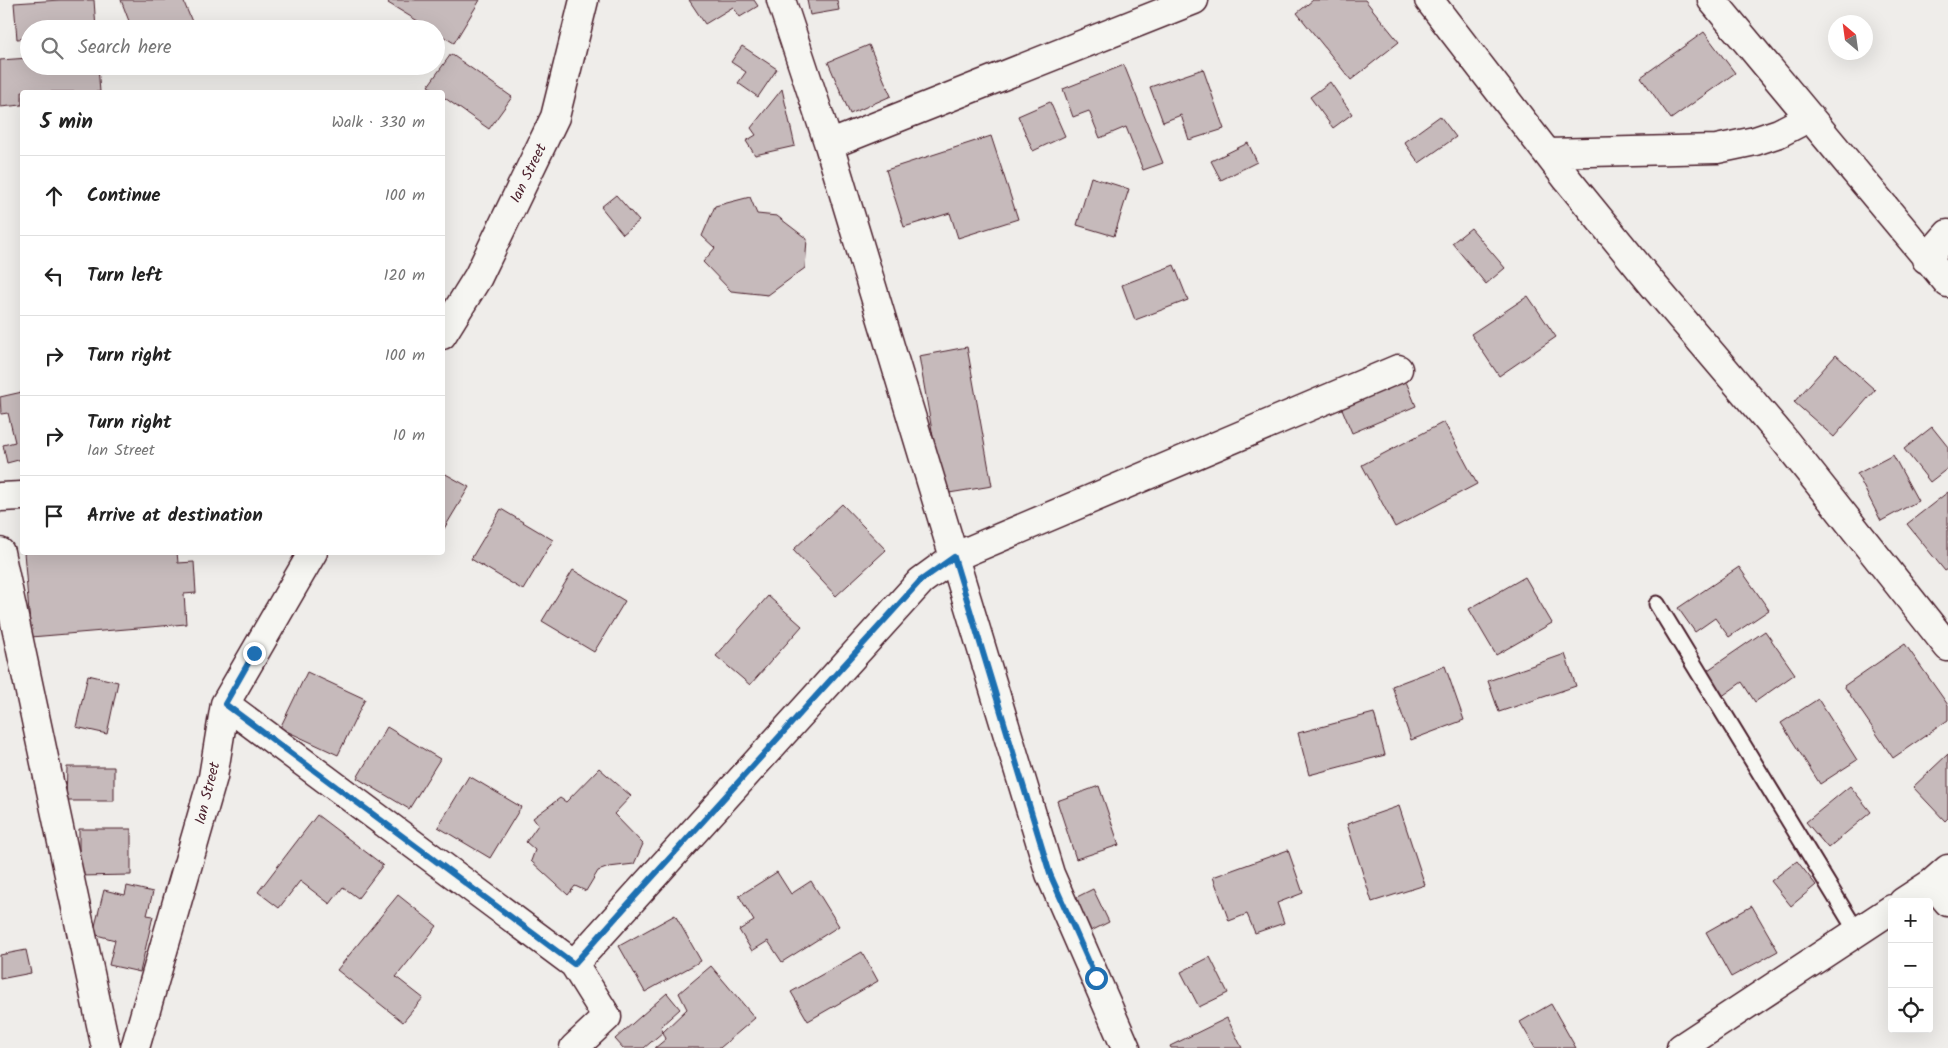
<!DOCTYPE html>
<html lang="en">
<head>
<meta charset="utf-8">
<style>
  body { margin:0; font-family:Kalam,sans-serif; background:#f6f6f6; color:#222 }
  .controls { position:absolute; right:15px; bottom:15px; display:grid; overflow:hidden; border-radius:5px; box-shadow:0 5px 20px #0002 }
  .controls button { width:45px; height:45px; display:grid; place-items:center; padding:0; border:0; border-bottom:1px solid #e0e0e0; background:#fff; color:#222; font:25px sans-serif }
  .compass { position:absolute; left:1828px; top:15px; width:45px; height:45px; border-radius:50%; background:#fff; box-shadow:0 5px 20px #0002; rotate:331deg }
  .stop { position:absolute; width:15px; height:15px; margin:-11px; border:4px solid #1f6fb2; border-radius:50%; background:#fff }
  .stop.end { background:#1f6fb2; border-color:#fff; box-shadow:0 1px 5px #0008 }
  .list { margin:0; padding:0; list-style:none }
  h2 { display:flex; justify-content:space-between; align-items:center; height:65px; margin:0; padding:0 20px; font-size:21px }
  h2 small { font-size:16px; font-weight:400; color:#767676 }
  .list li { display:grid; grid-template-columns:32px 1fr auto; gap:15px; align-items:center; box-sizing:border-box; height:80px; padding:0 20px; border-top:1px solid #e0e0e0 }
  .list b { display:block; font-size:19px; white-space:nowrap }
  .list p { margin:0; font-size:16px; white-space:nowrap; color:#767676 }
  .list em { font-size:16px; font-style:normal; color:#767676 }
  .icon { flex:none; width:28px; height:28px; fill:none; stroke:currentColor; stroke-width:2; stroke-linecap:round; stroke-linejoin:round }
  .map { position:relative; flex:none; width:1948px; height:1048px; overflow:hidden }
  .search { position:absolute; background:#fff; box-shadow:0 5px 20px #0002; left:20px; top:20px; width:425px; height:55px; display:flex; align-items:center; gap:12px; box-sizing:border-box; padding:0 18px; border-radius:28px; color:#767676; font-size:19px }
  .panel { position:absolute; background:#fff; box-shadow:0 5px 20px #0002; left:20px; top:90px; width:425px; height:465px; border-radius:5px }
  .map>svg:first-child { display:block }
  .building { fill:#c6babb; stroke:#4a1f2b }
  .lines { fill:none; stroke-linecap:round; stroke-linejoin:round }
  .service-casing { stroke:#4a1f2b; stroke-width:19 }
  .minor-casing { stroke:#4a1f2b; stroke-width:31 }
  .service { stroke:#f6f6f2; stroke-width:15 }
  .minor { stroke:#f6f6f2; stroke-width:28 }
  .route { stroke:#1f6fb2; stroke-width:6 }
  .labels { text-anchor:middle; stroke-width:5; stroke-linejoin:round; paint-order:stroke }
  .street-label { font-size:15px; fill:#4a1f2b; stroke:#f6f6f2 }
</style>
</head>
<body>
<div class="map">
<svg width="1948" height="1048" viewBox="0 0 1948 1048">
  <rect width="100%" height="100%" fill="#efedea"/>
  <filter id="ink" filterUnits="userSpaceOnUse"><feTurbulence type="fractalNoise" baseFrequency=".02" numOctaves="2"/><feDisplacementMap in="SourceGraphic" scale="10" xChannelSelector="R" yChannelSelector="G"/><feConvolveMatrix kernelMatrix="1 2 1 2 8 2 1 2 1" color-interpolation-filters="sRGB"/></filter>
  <g filter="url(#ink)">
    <!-- building -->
    <path class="building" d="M60,0h34l2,29h-67v9l-12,1 -3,-36z
      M121,0h62l12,29h-63z
      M390,0h90l-26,43 -18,-11v-3h-5l-43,-26z
      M689,0h65l4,6 -18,11 -7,-10 -28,17z
      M807,0h30l2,10 -29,5z
      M1313,0h52l34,42 -48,38 -54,-67z
      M1704,32l31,41 -64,46 -30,-42z
      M869,45l22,51 -41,18 -22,-52z
      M742,46l35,23 -19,28 -20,-14 8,-11 -15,-10z
      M451,54l61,43 -23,32 -47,-33v-4h-4l-10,-6z
      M29,58v8h69l2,26h-78v13l-22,2v-47z
      M1124,65l39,98 -20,7 -17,-43 -26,11 -11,-27 -16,6 -10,-28z
      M1203,69l21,60 -35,11 -8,-25 -18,7 -13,-35z
      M1330,82l22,32 -19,14 -23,-31z
      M782,89l13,57 -40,9 -9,-14 10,-6 -5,-7z
      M1050,102l15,34 -32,15 -15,-35z
      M1440,116l16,21 -37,26 -15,-21z
      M991,136l27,83 -60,19 -8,-25 -46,14 -18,-57z
      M1248,143l9,19 -36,18 -10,-19z
      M1091,177l38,12 -15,47 -37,-11z
      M616,195l23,26 -16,13 -22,-27z
      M750,197l7,17 20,2 30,23 -2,29 -37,27 -37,-4 -28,-29 12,-14 -13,-12 13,-30z
      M1471,228l34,40 -19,16 -34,-41z
      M1174,265l14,35 -53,20 -13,-35z
      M1528,296l28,41 -57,39 -28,-42z
      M967,347l25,139 -49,8 -24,-138z
      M1836,355l39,35 -41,47 -40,-35z
      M1402,372l14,34 -64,27 -14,-34z
      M22,392v67l-15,4 -4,-18 12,-3 -7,-29 -7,1 -1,-17z
      M1444,422l33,62 -82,43 -33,-62z
      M1932,427l16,20v21l-18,14 -26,-33z
      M1893,455l25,46 -37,20 -24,-47z
      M442,472l27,15 -27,45z
      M1948,492v77l-3,2 -38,-47z
      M842,504l44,46 -50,46 -43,-46z
      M501,509l52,31 -30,50 -52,-31z
      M24,552h153l1,11 16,-1 2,31 -12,1 2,30 -155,13z
      M1739,567l30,43 -40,27 -14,-19 -20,14 -17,-24z
      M573,570l52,31 -31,51 -52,-31z
      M1525,577l27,46 -56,32 -27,-46z
      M768,596l34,30 -52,59 -34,-29z
      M1765,631l30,43 -40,28 -13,-20 -21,15 -16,-25z
      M1905,644l43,61v15l-55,38 -49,-72z
      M1565,654l11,32 -77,26 -11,-31z
      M1445,666l19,54 -53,20 -19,-54z
      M307,672l58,27 -27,56 -58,-27z
      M88,675l30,7 -11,52 -31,-7z
      M1818,699l39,61 -37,24 -39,-61z
      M1374,713l11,42 -76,20 -11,-42z
      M387,727l53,32 -31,50 -52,-31z
      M1948,754v64l-3,3 -32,-34z
      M67,767h47v34h-48z
      M599,768l32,28 -17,18 29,30 -9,20 -25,3 -11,4 -12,20 -11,-5 -7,9 -37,-34 4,-11 -9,-8 12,-17 -5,-7 27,-20 6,4z
      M469,776l52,31 -31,51 -52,-31z
      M1099,786l20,59 -43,14 -19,-58z
      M1850,786l21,26 -43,36 -22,-26z
      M1399,806l26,79 -53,17 -25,-78z
      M317,815l66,50 -25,33 -15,-11 -13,17 -30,-23 -21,27 -21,-16z
      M79,829h52v46l-52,1z
      M1288,850l15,43 -26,10 7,20 -29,10 -8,-19 -18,7 -16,-44z
      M1797,861l19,24 -25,21 -20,-25z
      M777,872l14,22 20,-13 28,45 -57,36 -14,-21 -16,10 -13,-21 15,-9 -15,-25z
      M127,886l26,6 -6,23 6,1 -13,56 -31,-7 6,-25 -22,-6 11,-44 21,5z
      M1093,889l16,33 -22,11 -16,-33z
      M398,895l39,31 -41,51 27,21 -20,24 -66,-52z
      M1752,906l26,45 -47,26 -25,-45z
      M675,915l26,46 -56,31 -26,-46z
      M26,950l5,23 -31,6v-24z
      M862,952l16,29 -70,40 -17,-29z
      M1210,957l18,36 -29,14 -18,-35z
      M711,966l44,52 -35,30h-65l11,-9 -3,-7 24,-23 -8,-16z
      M667,993l13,16 -19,17 2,6 -19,16h-21l-8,-9z
      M1551,1004l25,44h-41l-15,-26z
      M1227,1018l15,30h-71l-1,-2z"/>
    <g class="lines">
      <defs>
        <path id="service" d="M1657,604l200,328"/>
        <path id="minor" d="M781,0l48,145 221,729 76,174
          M1429,0l138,179 87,107 124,146 170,215
          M1712,0l236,283
          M829,145l365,-145
          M1547,153l170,-4 38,-8 24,-8 31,-16
          M1926,259l22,-25
          M442,335l36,-58 77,-160 29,-117
          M0,497l22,-1
          M0,552l106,496
          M225,704l349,260 33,53 -33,31
          M1932,883l16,19
          M1903,902l29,-19 16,-14
          M574,964l347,-383 33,-24 444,-188
          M135,1048l78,-271 12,-73 88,-152
          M1681,1048l211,-139"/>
      </defs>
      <!-- service casing -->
      <use href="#service" class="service-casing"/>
      <!-- minor casing -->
      <use href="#minor" class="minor-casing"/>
      <!-- service -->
      <use href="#service" class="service"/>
      <!-- minor -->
      <use href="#minor" class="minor"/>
    </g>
  </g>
  <g class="lines" filter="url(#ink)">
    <!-- route -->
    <path class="route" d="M254,653l-29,51 349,260 346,-383 34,-24 96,317 46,104"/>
  </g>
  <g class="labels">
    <!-- street labels -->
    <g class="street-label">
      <text transform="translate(528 173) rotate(-64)" y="5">Ian Street</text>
      <text transform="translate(207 793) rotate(-76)" y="5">Ian Street</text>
    </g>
  </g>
</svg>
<div class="controls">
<button>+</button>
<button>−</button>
<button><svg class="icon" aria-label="locate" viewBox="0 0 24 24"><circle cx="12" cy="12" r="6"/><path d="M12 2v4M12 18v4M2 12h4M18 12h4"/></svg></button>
</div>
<svg class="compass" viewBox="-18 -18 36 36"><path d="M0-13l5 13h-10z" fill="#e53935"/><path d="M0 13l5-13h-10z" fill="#767676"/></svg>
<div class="stop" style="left:1096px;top:978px"></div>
<div class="stop end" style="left:254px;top:653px"></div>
<div class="search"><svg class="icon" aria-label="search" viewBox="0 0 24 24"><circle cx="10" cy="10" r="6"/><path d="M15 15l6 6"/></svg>Search here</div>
<section class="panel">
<h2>5 min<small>Walk · 330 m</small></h2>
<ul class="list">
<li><svg class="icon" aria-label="ahead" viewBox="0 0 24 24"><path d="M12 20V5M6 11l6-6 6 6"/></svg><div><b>Continue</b></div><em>100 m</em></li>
<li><svg class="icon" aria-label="left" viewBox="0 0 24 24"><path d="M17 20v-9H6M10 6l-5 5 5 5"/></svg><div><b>Turn left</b></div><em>120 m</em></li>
<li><svg class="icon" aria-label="right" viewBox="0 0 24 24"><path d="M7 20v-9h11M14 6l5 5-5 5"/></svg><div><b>Turn right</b></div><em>100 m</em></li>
<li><svg class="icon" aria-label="right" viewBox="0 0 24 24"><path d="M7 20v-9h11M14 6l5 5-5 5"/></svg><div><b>Turn right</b><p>Ian Street</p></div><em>10 m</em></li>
<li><svg class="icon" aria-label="arrive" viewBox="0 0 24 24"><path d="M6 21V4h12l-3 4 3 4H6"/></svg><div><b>Arrive at destination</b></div></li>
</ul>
</section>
</div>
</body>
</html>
